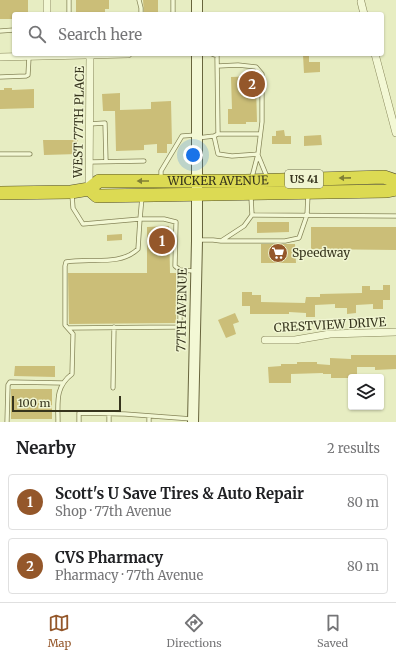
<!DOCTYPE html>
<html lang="en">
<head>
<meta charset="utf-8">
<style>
  body { margin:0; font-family:Merriweather,serif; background:#f6f6f6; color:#202124 }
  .controls { position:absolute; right:12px; bottom:12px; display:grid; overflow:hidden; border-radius:4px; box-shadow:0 1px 3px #0004 }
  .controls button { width:36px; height:36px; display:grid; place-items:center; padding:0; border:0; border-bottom:1px solid #e0e0e0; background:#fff; color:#202124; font:20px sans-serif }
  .scale { position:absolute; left:12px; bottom:10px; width:109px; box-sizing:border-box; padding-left:4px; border:2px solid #36341d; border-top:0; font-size:11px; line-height:14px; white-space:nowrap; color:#36341d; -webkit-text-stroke:3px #f0f5d1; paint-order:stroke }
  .you { position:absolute; left:193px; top:155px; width:14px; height:14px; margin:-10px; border:3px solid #fff; border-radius:50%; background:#1a73e8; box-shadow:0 0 0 6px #1a73e833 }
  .badge { display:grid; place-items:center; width:26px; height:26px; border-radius:50%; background:#94572a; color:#fff; font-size:13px; font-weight:700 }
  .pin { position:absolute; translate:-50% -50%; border:2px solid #fff; box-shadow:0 1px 4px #0006 }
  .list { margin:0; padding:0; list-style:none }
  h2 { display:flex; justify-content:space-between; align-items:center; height:52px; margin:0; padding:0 16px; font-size:17px }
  h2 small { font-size:13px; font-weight:400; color:#757577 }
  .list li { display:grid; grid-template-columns:26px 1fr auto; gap:12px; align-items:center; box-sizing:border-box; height:56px; margin:0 8px 8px; padding:0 8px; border:1px solid #e0e0e0; border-radius:4px }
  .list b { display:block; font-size:15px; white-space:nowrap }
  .list p { margin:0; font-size:13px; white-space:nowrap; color:#757577 }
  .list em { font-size:13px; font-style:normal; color:#757577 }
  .icon { flex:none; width:22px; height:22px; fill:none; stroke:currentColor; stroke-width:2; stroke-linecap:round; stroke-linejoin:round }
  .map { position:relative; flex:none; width:396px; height:422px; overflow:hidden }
  .search { position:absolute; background:#fff; box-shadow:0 1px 3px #0004; left:12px; right:12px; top:12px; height:44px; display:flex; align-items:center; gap:10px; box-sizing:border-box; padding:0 14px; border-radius:4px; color:#757577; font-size:15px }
  .sheet { height:180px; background:#fff }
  nav { display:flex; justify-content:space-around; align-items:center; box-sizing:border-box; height:56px; border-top:1px solid #e0e0e0; background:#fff; font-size:11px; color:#757577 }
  nav a { display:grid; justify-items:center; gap:2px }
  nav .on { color:#94572a }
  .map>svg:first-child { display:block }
  .building { fill:#cbbe78 }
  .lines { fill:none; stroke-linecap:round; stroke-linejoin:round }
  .lane-casing { stroke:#868559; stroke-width:5 }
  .street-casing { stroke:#868559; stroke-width:8 }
  .secondary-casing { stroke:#68653d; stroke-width:12 }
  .highway-casing { stroke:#54502e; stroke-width:14 }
  .lane { stroke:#f3f8d5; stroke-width:3.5 }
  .street { stroke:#f3f8d5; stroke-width:7 }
  .secondary { stroke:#f3f8d5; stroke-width:10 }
  .highway { stroke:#dcda53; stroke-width:13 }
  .oneway { fill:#817f35 }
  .labels { text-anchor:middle; stroke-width:3; stroke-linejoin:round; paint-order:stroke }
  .shield { fill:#f0f5d1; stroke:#6e6e53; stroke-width:1 }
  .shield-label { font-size:11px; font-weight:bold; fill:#36341d }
  .street-label { font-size:12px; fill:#36341d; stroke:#f0f5d1 }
  .poi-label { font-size:12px; fill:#36341d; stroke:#f0f5d1; text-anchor:start }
</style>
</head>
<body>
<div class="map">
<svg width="396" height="422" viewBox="0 0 396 422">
  <rect width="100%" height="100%" fill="#e7edc2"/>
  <!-- building -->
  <path class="building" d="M0,0h28v14h-14v5h-14z
    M76,0h33v9h-4v5h-29z
    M143,0h15v13h-14z
    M303,55h6v7h11v10l-16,1z
    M256,76v3h3v6h-3l1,37h-11v2h-18v-15h4l-1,-32z
    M4,88h8v2l22,-1v19l-34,1v-19h4z
    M120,93v17l31,-1v-7l20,-1 1,43h-5v9h-10v-9l-13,1v5l-28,1 -1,-40h-12l-1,-17z
    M284,130l1,6h6v8h-19v-8h4v-5z
    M321,135l1,10 -18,1v-10z
    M43,140h35v14l-34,1z
    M257,222h32v10l-32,1z
    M169,226l1,47h6v50l-107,1 -1,-51h79v-46z
    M311,227h85v23l-85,-1z
    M122,234v6l-15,1v-6z
    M261,244h34l1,19h-35z
    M383,285h7v15h-7v9h-10v-5l-17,1v8l-9,1v-6h-12v-4l-20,1v12h-9v-4l-17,-1v2h-39v-8h-8v-14h10v3h9v7l44,1 1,-6h14v-3l42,-1v-7h8v4h13z
    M235,313l4,9 -6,2 3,10 -10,4 -8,-18z
    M351,355h45v14l-21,1v-3h-18v10h-6v1h-20v-4h-8v-1l-32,1v9h-22l-1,-16 13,-1v-2h16v-2h20v2l13,1v-7l21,1z
    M15,366h40v11l-41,-1z
    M11,389h41v30h-41z"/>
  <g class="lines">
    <defs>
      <path id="lane" d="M69,0v14
        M139,0l2,8v6
        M173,0v14
        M0,31l14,-1
        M218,66l20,-1 18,2 6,7v48l-4,32 -6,23
        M0,77l26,-1 2,-1 1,-18
        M89,124l16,-1 1,39
        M218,134h42
        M214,136l4,18 14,2 26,-2
        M197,138l17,-2 4,-2 -1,-78 -5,-2
        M0,154h30
        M258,155l9,22
        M89,162l55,-1
        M161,178v-7l21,-35 14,-1
        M72,195l1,13 10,16 57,-5 2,-22
        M252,215l144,1
        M199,240h14l8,1 23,-15 8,-11 -1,-18
        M221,241h64l14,-3 8,-23 1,-20
        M68,328l110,-1 2,-4v-53
        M113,388l1,-61
        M7,422l1,-37 2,-3 53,1
        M58,422c0,-20 -3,-35 14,-48l1,-40 -8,-9v-59l1,-4c23,-5 53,5 72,-13l2,-30h24l12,3 -1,44 5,4 14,1
        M79,422v-9l46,1 67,5
        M109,422v-8
        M149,422v-6"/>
      <path id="street" d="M361,2l3,12
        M47,14v-14
        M375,54l21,79
        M0,57l128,-3
        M89,189l1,-134
        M265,340h30l35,-6 66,-2"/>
      <path id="secondary" d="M197,14v-14
        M193,422l4,-181v-187"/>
      <g id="highway">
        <path d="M89,189l8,7 290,-5 9,-2"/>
        <path id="s1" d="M0,193l71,-1 18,-3 10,-8h146l139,-4 12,4"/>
      </g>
    </defs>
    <!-- lane casing -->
    <use href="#lane" class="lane-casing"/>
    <!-- street casing -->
    <use href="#street" class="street-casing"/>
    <!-- secondary casing -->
    <use href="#secondary" class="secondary-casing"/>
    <!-- highway casing -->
    <use href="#highway" class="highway-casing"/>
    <!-- lane -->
    <use href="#lane" class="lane"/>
    <!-- street -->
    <use href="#street" class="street"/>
    <!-- secondary -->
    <use href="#secondary" class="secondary"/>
    <!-- highway -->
    <use href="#highway" class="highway"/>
  </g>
  <!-- one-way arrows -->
  <defs><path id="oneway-solid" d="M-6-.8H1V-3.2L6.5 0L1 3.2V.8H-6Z"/></defs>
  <g class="oneway">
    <use href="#oneway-solid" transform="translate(345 178) rotate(179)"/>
    <use href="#oneway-solid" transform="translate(143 181) rotate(180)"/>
  </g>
  <!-- icons -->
  <defs>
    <symbol id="supermarket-disc" viewBox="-11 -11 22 22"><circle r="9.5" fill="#94572a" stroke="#f0f5d1"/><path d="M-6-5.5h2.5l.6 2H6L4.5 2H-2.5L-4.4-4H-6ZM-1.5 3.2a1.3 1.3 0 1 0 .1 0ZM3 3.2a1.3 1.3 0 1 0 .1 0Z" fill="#fff"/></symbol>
  </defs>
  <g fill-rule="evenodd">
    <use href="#supermarket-disc" x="267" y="242" width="22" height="22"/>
  </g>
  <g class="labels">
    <!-- shield labels -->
    <rect class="shield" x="285" y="170" width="38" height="18" rx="3"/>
    <g class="shield-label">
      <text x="304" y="183">US 41</text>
    </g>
    <!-- street labels -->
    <g class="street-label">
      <text transform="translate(79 122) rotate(-89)" y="4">WEST 77TH PLACE</text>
      <text dy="4" stroke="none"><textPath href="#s1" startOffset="221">WICKER AVENUE</textPath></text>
      <text transform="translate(182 310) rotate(-89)" y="4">77TH AVENUE</text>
      <text transform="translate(330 325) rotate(-3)" y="4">CRESTVIEW DRIVE</text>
    </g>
    <!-- poi labels -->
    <g class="poi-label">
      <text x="292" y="257">Speedway</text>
    </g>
  </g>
</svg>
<div class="controls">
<button><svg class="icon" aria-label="layers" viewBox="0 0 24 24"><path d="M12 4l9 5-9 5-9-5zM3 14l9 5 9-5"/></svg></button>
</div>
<div class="scale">100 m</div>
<div class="you"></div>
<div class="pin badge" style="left:162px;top:241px">1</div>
<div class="pin badge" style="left:252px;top:84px">2</div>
<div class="search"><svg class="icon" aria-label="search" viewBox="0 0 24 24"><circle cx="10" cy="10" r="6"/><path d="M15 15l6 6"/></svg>Search here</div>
</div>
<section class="sheet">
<h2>Nearby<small>2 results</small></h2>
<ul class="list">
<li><span class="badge">1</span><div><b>Scott's U Save Tires &amp; Auto Repair</b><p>Shop · 77th Avenue</p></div><em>80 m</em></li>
<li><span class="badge">2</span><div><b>CVS Pharmacy</b><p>Pharmacy · 77th Avenue</p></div><em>80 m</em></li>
</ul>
</section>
<nav>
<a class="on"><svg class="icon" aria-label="map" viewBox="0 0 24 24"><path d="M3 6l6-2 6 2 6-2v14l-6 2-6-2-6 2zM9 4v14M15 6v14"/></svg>Map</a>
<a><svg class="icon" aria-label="directions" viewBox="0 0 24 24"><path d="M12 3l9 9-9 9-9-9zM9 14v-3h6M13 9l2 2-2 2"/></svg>Directions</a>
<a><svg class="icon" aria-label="saved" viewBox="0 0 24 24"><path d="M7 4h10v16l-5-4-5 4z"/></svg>Saved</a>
</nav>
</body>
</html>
